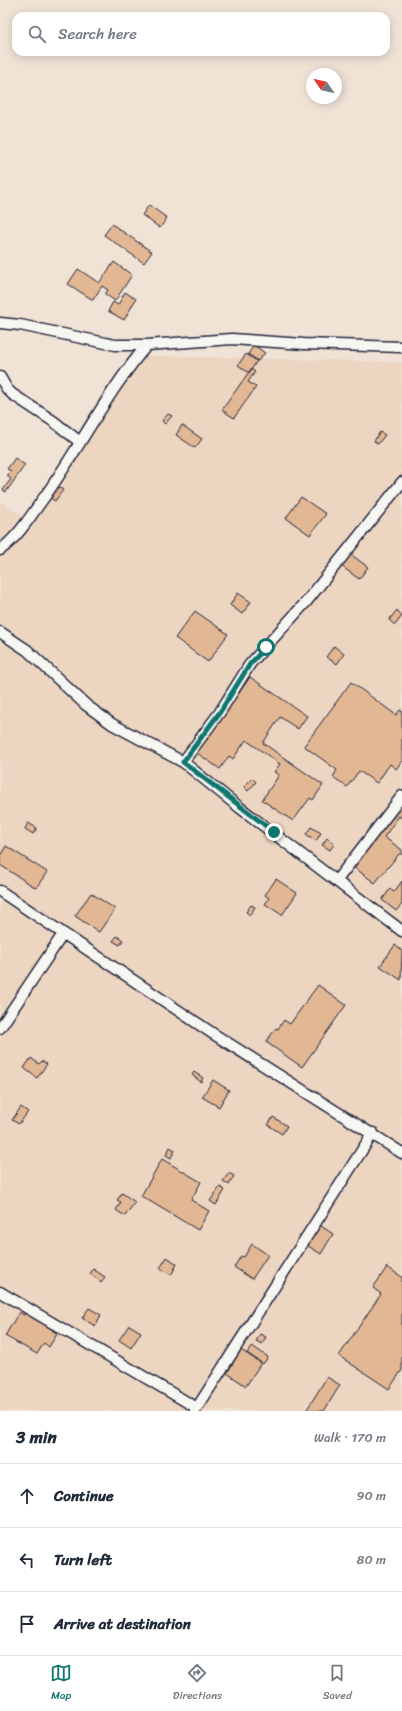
<!DOCTYPE html>
<html lang="en">
<head>
<meta charset="utf-8">
<style>
  body { margin:0; font-family:Sriracha,sans-serif; background:#f2f2f3; color:#1f2937 }
  .compass { position:absolute; left:306px; top:68px; width:36px; height:36px; border-radius:50%; background:#fff; box-shadow:0 2px 10px #0003; rotate:304deg }
  .stop { position:absolute; width:12px; height:12px; margin:-9px; border:3px solid #0f766e; border-radius:50%; background:#fff }
  .stop.end { background:#0f766e; border-color:#fff; box-shadow:0 1px 4px #0008 }
  .list { margin:0; padding:0; list-style:none }
  h2 { display:flex; justify-content:space-between; align-items:center; height:52px; margin:0; padding:0 16px; font-size:17px }
  h2 small { font-size:13px; font-weight:400; color:#747a83 }
  .list li { display:grid; grid-template-columns:26px 1fr auto; gap:12px; align-items:center; box-sizing:border-box; height:64px; padding:0 16px; border-top:1px solid #e0e1e3 }
  .list b { display:block; font-size:15px; white-space:nowrap }
  .list em { font-size:13px; font-style:normal; color:#747a83 }
  .icon { flex:none; width:22px; height:22px; fill:none; stroke:currentColor; stroke-width:2; stroke-linecap:round; stroke-linejoin:round }
  .map { position:relative; flex:none; width:402px; height:1411px; overflow:hidden }
  .search { position:absolute; background:#fff; box-shadow:0 2px 10px #0003; left:12px; right:12px; top:12px; height:44px; display:flex; align-items:center; gap:10px; box-sizing:border-box; padding:0 14px; border-radius:12px; color:#747a83; font-size:15px }
  .sheet { height:244px; background:#fff }
  nav { display:flex; justify-content:space-around; align-items:center; box-sizing:border-box; height:56px; border-top:1px solid #e0e1e3; background:#fff; font-size:11px; color:#747a83 }
  nav a { display:grid; justify-items:center; gap:2px }
  nav .on { color:#0f766e }
  .map>svg:first-child { display:block }
  .built { fill:#ecd6c2 }
  .building { fill:#e2b793; stroke:#22223b }
  .lines { fill:none; stroke-linecap:round; stroke-linejoin:round }
  .minor-casing { stroke:#22223b; stroke-width:13 }
  .minor { stroke:#f6f6f2; stroke-width:10 }
  .route { stroke:#0f766e; stroke-width:5 }
</style>
</head>
<body>
<div class="map">
<svg width="402" height="1411" viewBox="0 0 402 1411">
  <rect width="100%" height="100%" fill="#f0e3d6"/>
  <filter id="ink" filterUnits="userSpaceOnUse"><feTurbulence type="fractalNoise" baseFrequency=".025" numOctaves="2"/><feDisplacementMap in="SourceGraphic" scale="8" xChannelSelector="R" yChannelSelector="G"/><feConvolveMatrix kernelMatrix="1 2 1 2 8 2 1 2 1" color-interpolation-filters="sRGB"/></filter>
  <g filter="url(#ink)">
    <!-- built -->
    <path class="built" d="M131,355l271,7v1049h-402v-909l26,16z"/>
    <!-- building -->
    <path class="building" d="M149,205l18,13 -7,10 -18,-13z
      M112,224l40,28 -8,11 -40,-28z
      M114,262l18,13 -17,26 -10,-7 3,-4 -6,-4 -9,14 -25,-16 10,-15 21,14z
      M125,292l11,7 -12,21 -16,-9 5,-9 5,3z
      M254,345l11,8 -7,8 -10,-7z
      M246,354l11,7 -8,12 -11,-8z
      M251,369l4,3 -7,10 8,5 -22,31 -12,-8z
      M168,414l4,2 -7,8 -3,-3z
      M182,425l20,14 -7,9 -19,-13z
      M380,432l5,3 -7,9 -4,-3z
      M15,458l10,7 -19,27 -3,-2 8,-11 -4,-3 4,-5 -4,-2z
      M50,481l13,9 -8,11 -13,-9z
      M301,497l25,17 -16,21 -24,-17z
      M346,551l22,16 -9,12 -22,-16z
      M238,593l13,9 -9,12 -12,-9z
      M397,610l5,6 -7,9 -6,-5z
      M195,611l33,23 -20,28 -33,-24z
      M334,646l10,8 -7,10 -11,-7z
      M250,677l57,39 -9,13 -18,-12 -17,26 60,42 -10,15 -3,-2 -17,23 -31,-21 17,-25 -5,-3 6,-8 -34,-24 -13,19 -4,-3 -9,13 -26,-18 8,-12 3,3z
      M351,682l45,33 4,-5 2,1v50l-6,8 -6,-5 -13,19 -18,-12 -12,16 -14,-10 4,-7 -33,-24z
      M252,778l4,4 -8,9 -4,-4z
      M402,801v17l-3,-2 -15,21 18,13v4h-3l-24,29 -27,-20z
      M28,823l9,5 -4,6 -8,-5z
      M311,827l10,6 -5,8 -10,-7z
      M327,838l7,6 -4,6 -8,-5z
      M6,846l41,26 -11,16 -36,-23v-9z
      M276,879l21,14 -15,22 -17,-11 4,-6 -4,-3z
      M402,881v23l-6,7 -14,-11 8,-11 4,3z
      M91,893l24,16 -16,23 -24,-16z
      M251,905l4,2 -5,8 -4,-3z
      M117,936l6,4 -3,5 -7,-4z
      M395,945l7,6 -1,29 -21,-14z
      M318,985l28,20 -44,62 -36,-25 10,-14 2,1 6,-9 6,4z
      M31,1058l8,6 3,-3 5,3 -10,14 -13,-10z
      M194,1072l9,6 -2,4 -9,-7z
      M213,1080l16,10 -10,17 -17,-10z
      M21,1107l7,5 -9,12 -7,-4z
      M273,1117l14,9 -5,8 -14,-9z
      M170,1147l5,3 -4,8 -5,-3z
      M162,1159l39,23 -10,18 18,11 -11,19 -57,-34z
      M229,1173l5,3 -5,9 -6,-4z
      M220,1187l5,3 -9,15 -6,-4z
      M122,1193l13,9 -10,14 -9,-6 5,-8 -4,-2z
      M318,1224l15,10 -12,20 -16,-10z
      M252,1244l16,11 -16,24 -18,-12 7,-11 3,1z
      M167,1257l10,7 -6,11 -11,-7z
      M387,1267l15,10v93l-13,19 -50,-33 42,-62 -8,-6z
      M93,1269l12,8 -4,5 -11,-8z
      M29,1308l27,16 -4,6 5,4 -8,13 -5,-4 -7,11 -32,-18 14,-24 5,3z
      M89,1308l12,7 -6,11 -13,-8z
      M129,1325l12,7 -10,16 -12,-8z
      M260,1334l6,3 -4,7 -6,-3z
      M252,1346l16,11 -5,7 -16,-11z
      M241,1350l20,13 -15,23 -19,-13z
      M327,1377l13,8 -16,26h-18z"/>
    <g class="lines">
      <defs>
        <path id="minor" d="M0,323l20,2 95,20h32
          M0,377l7,12 5,5 41,27 27,21
          M402,482l-95,119 -57,63 -30,48 -37,50 56,45 163,124
          M0,550c18,-13 30,-33 43,-51 36,-50 64,-107 104,-154l85,-6 72,5 98,3
          M0,632l27,18 59,55 26,19 71,38
          M337,880l65,-84
          M0,891l212,142 190,120
          M0,1028l63,-94
          M0,1292l197,116
          M195,1411l178,-278"/>
      </defs>
      <!-- minor casing -->
      <use href="#minor" class="minor-casing"/>
      <!-- minor -->
      <use href="#minor" class="minor"/>
    </g>
  </g>
  <g class="lines" filter="url(#ink)">
    <!-- route -->
    <path class="route" d="M266,647l-16,17 -30,48 -37,50 91,70"/>
  </g>
</svg>
<svg class="compass" viewBox="-18 -18 36 36"><path d="M0-13l5 13h-10z" fill="#e53935"/><path d="M0 13l5-13h-10z" fill="#747a83"/></svg>
<div class="stop" style="left:266px;top:647px"></div>
<div class="stop end" style="left:274px;top:832px"></div>
<div class="search"><svg class="icon" aria-label="search" viewBox="0 0 24 24"><circle cx="10" cy="10" r="6"/><path d="M15 15l6 6"/></svg>Search here</div>
</div>
<section class="sheet">
<h2>3 min<small>Walk · 170 m</small></h2>
<ul class="list">
<li><svg class="icon" aria-label="ahead" viewBox="0 0 24 24"><path d="M12 20V5M6 11l6-6 6 6"/></svg><div><b>Continue</b></div><em>90 m</em></li>
<li><svg class="icon" aria-label="left" viewBox="0 0 24 24"><path d="M17 20v-9H6M10 6l-5 5 5 5"/></svg><div><b>Turn left</b></div><em>80 m</em></li>
<li><svg class="icon" aria-label="arrive" viewBox="0 0 24 24"><path d="M6 21V4h12l-3 4 3 4H6"/></svg><div><b>Arrive at destination</b></div></li>
</ul>
</section>
<nav>
<a class="on"><svg class="icon" aria-label="map" viewBox="0 0 24 24"><path d="M3 6l6-2 6 2 6-2v14l-6 2-6-2-6 2zM9 4v14M15 6v14"/></svg>Map</a>
<a><svg class="icon" aria-label="directions" viewBox="0 0 24 24"><path d="M12 3l9 9-9 9-9-9zM9 14v-3h6M13 9l2 2-2 2"/></svg>Directions</a>
<a><svg class="icon" aria-label="saved" viewBox="0 0 24 24"><path d="M7 4h10v16l-5-4-5 4z"/></svg>Saved</a>
</nav>
</body>
</html>
